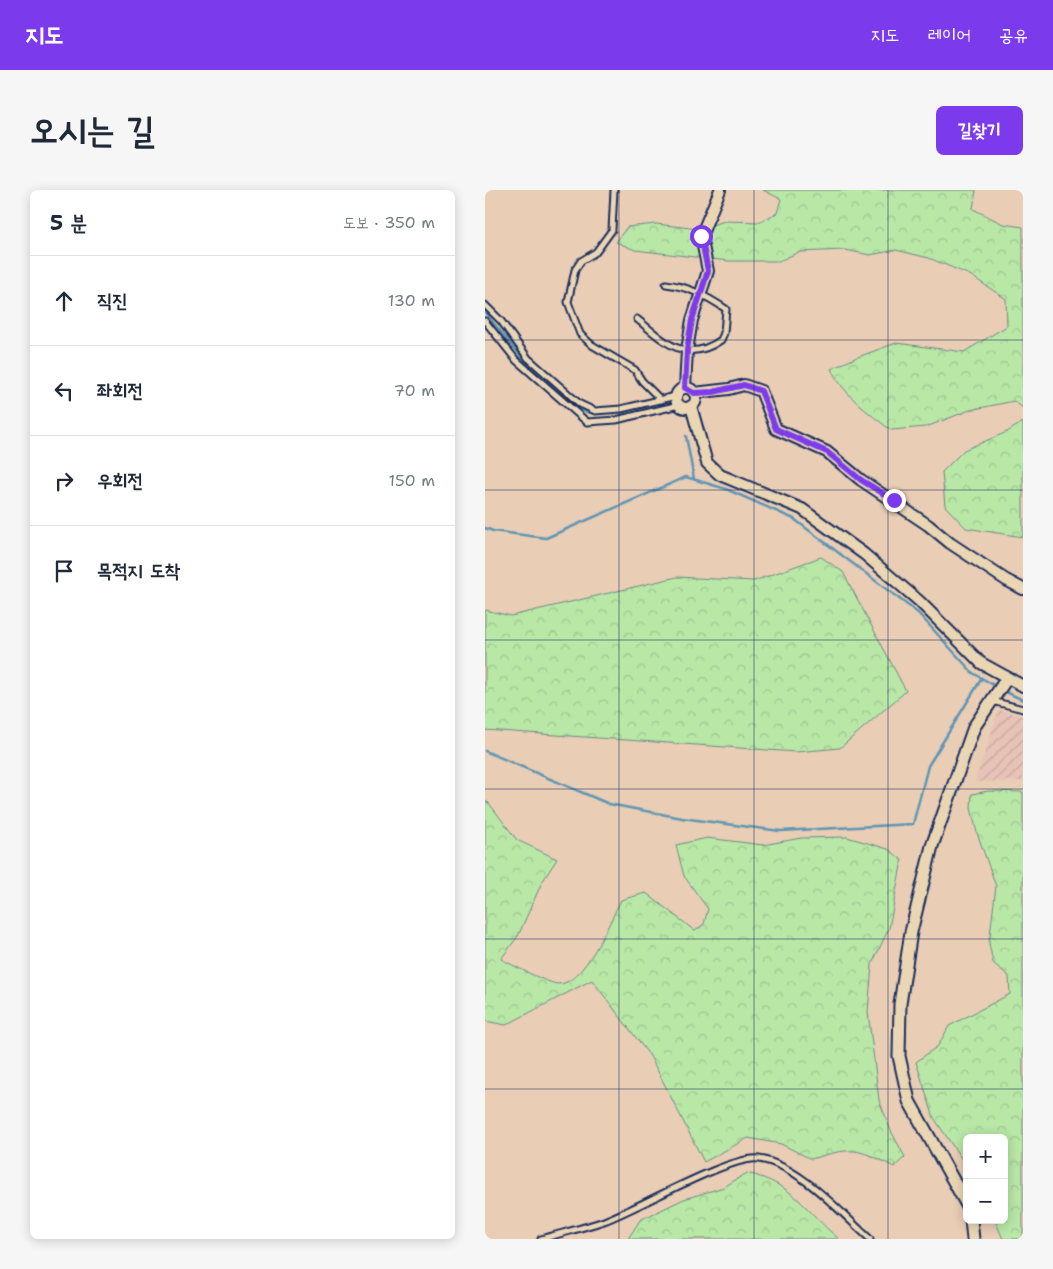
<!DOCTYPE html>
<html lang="ko">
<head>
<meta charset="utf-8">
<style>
  body { margin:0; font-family:"Shantell Sans","Poor Story",sans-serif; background:#f6f6f7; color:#1f2937 }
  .controls { position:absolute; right:15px; bottom:15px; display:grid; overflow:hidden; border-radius:8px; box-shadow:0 2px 12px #0003 }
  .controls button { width:45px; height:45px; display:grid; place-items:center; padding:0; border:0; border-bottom:1px solid #e0e1e3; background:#fff; color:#1f2937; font:25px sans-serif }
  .stop { position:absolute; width:15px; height:15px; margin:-11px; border:4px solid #7c3aed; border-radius:50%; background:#fff }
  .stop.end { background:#7c3aed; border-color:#fff; box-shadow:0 1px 5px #0008 }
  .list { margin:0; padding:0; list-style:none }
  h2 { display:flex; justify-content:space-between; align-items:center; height:65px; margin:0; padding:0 20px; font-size:21px }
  h2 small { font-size:16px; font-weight:400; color:#747a83 }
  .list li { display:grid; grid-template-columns:32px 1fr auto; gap:15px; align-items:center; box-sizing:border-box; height:90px; padding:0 20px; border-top:1px solid #e0e1e3 }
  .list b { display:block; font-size:19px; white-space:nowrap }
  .list em { font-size:16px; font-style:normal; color:#747a83 }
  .icon { flex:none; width:28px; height:28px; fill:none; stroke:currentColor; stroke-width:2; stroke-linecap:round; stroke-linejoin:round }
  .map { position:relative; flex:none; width:538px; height:1049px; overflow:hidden; border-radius:8px }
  header { display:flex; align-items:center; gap:30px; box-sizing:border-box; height:70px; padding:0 25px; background:#7c3aed; color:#fff }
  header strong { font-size:24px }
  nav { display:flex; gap:28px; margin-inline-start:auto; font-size:18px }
  .intro { display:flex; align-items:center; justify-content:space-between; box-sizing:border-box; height:120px; padding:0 30px }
  h1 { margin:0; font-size:35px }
  .button { padding:12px 22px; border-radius:8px; background:#7c3aed; color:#fff; font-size:18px; font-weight:700 }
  main { display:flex; gap:30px; padding:0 30px }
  aside { flex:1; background:#fff; border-radius:8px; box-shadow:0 2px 12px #0003 }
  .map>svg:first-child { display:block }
  .industrial { fill:url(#industrial-furrows) }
  .forest { fill:url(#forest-crowns); stroke:#6a8b82 }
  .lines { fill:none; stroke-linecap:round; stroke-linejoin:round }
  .stream { stroke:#5f96b4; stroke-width:2.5 }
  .service-casing { stroke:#1b2f5e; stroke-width:9 }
  .minor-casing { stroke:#1b2f5e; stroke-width:14 }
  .tertiary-casing { stroke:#1b2f5e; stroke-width:15 }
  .service { stroke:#ebd6b4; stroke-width:5 }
  .minor { stroke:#ebd6b4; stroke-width:10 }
  .tertiary { stroke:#ebd6b4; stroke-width:11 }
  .route { stroke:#7c3aed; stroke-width:6 }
  .grid { fill:none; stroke:#1b2f5e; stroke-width:1; stroke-opacity:0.55 }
</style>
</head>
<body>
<header>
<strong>지도</strong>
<nav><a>지도</a><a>레이어</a><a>공유</a></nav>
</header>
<div class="intro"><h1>오시는 길</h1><a class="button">길찾기</a></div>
<main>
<aside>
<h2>5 분<small>도보 · 350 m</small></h2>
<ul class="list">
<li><svg class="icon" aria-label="ahead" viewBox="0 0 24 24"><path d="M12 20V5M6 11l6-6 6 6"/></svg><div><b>직진</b></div><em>130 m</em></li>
<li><svg class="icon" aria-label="left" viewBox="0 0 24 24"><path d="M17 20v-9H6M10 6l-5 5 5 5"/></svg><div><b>좌회전</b></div><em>70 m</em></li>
<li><svg class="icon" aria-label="right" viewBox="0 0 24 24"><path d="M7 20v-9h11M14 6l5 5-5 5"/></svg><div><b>우회전</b></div><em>150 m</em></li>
<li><svg class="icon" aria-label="arrive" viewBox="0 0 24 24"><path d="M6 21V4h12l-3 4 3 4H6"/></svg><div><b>목적지 도착</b></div></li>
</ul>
</aside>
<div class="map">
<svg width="538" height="1049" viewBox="0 0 538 1049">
  <defs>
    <pattern id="industrial-furrows" width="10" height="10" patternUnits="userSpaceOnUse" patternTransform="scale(1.25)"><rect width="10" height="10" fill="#e7c2b6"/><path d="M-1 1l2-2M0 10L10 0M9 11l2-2" fill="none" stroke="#c6a79f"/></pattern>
    <pattern id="forest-crowns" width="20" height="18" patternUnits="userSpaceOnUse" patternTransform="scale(1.25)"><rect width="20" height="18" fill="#b8e7a6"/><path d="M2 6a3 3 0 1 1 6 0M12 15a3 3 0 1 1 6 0" fill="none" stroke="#9ec691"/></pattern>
  </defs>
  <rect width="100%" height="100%" fill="#e9cdb5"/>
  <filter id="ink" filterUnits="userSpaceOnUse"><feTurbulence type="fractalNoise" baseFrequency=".02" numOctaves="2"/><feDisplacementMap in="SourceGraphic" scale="10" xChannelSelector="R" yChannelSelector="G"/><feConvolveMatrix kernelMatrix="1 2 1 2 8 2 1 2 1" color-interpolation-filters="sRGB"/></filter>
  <g filter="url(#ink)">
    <!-- industrial -->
    <path class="industrial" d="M514,520l24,6v65l-48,1z"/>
    <!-- forest -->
    <path class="forest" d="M278,0h213l-3,19 30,15 20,3v181l-9,-7 -44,9 -44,17 -35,3c-24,-18 -46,-34 -60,-61l24,-11 41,-15 68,9 43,-26 -1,-27 -36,-24 -41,-17 -33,-8 -26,5 -25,-5 -46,2 -20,9h-50l-94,-11 -19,-8 11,-15 29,-3 43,5 26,-8 34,1 18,-9 4,-14z
      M538,232v115l-57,-9 -21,-22 -3,-34 22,-22 43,-18z
      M336,367l22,15 63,119 -66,57 -44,4 -311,-22v-120l26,6 166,-39 77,4z
      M503,601l35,1v447h-20l-8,-19h9v-82h-37v29l-33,-49 -18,-56 22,-16 11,-20 61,-32 -1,-18 -16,-13 -4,-20 7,-57 -19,-53 -6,-25 1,-14z
      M0,612h3l29,38 40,19 -15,23 -24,54 -17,23c9,5 48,25 57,25 26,1 52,-63 63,-84l25,-7 49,38 9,-7 4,-15 -24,-33 -8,-31 31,-7 56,7 38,-7 46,-1 41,12 14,11 -13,68 -17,36 -4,48 11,88 12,31 14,26 -11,10c-38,-20 -42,-20 -83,-8l-30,-15 -33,-6 -44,24 -54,-106 -58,-76 -86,45 -21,-4z
      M262,983c49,12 56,36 92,66h-211l12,-19 44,-21 40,-12z"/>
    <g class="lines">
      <!-- stream -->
      <path class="stream" d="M0,122c17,22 82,105 110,101
        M158,216l20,-3
        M201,246l8,43
        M0,338l8,3 53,7 140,-61 40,12 68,30 124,94 55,60 24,14
        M519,501l19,9
        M0,561l124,53 73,14 98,13 133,-7 15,-58 54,-88"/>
      <defs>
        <path id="service" d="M129,0l-2,40 -16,22 -15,9 -6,9 -7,32 12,32 12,11 43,25 7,11 19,19
          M0,115l16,16 27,37 52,46 15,7 26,-2 55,-13
          M152,129c27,22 48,46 84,21l3,-7 2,-24c-20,-13 -36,-22 -60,-25
          M0,131l31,39 71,62 29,-2 63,-15
          M507,511l31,8
          M56,1049c21,-6 42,-11 63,-18 33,-12 126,-66 155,-62 40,6 82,54 111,80"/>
        <path id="minor" d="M200,198l2,-38 5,-30 16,-49 -7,-35 19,-46
          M191 208a10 10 0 1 1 20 0a10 10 0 1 1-20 0Z
          M209,203l35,-4 15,-4 17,6 15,38 51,23 34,28 67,45 22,18 56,37 17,9
          M206,216l16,57 13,12 82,34 62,45 55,47 62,62 42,23"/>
        <path id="tertiary" d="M482,1015l-58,-104 -10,-45 1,-52 11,-72 21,-86 42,-119 33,-49
          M486,1030l2,19"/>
      </defs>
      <!-- service casing -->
      <use href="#service" class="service-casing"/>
      <!-- minor casing -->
      <use href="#minor" class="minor-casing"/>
      <!-- tertiary casing -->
      <use href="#tertiary" class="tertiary-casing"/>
      <!-- service -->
      <use href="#service" class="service"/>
      <!-- minor -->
      <use href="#minor" class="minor"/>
      <!-- tertiary -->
      <use href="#tertiary" class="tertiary"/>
    </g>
  </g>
  <g class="lines" filter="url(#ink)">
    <!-- route -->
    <path class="route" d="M216,46l7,35 -16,49 -5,30 -2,38 9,5 19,-1 31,-7 17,6 15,38 51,23 34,28 33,20"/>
  </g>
  <!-- grid -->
  <path class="grid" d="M134,0v1049M269,0v1049M403,0v1049M0,150h538M0,300h538M0,450h538M0,599h538M0,749h538M0,899h538"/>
</svg>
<div class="controls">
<button>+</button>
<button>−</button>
</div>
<div class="stop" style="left:216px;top:46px"></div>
<div class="stop end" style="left:409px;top:310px"></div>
</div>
</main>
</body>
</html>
